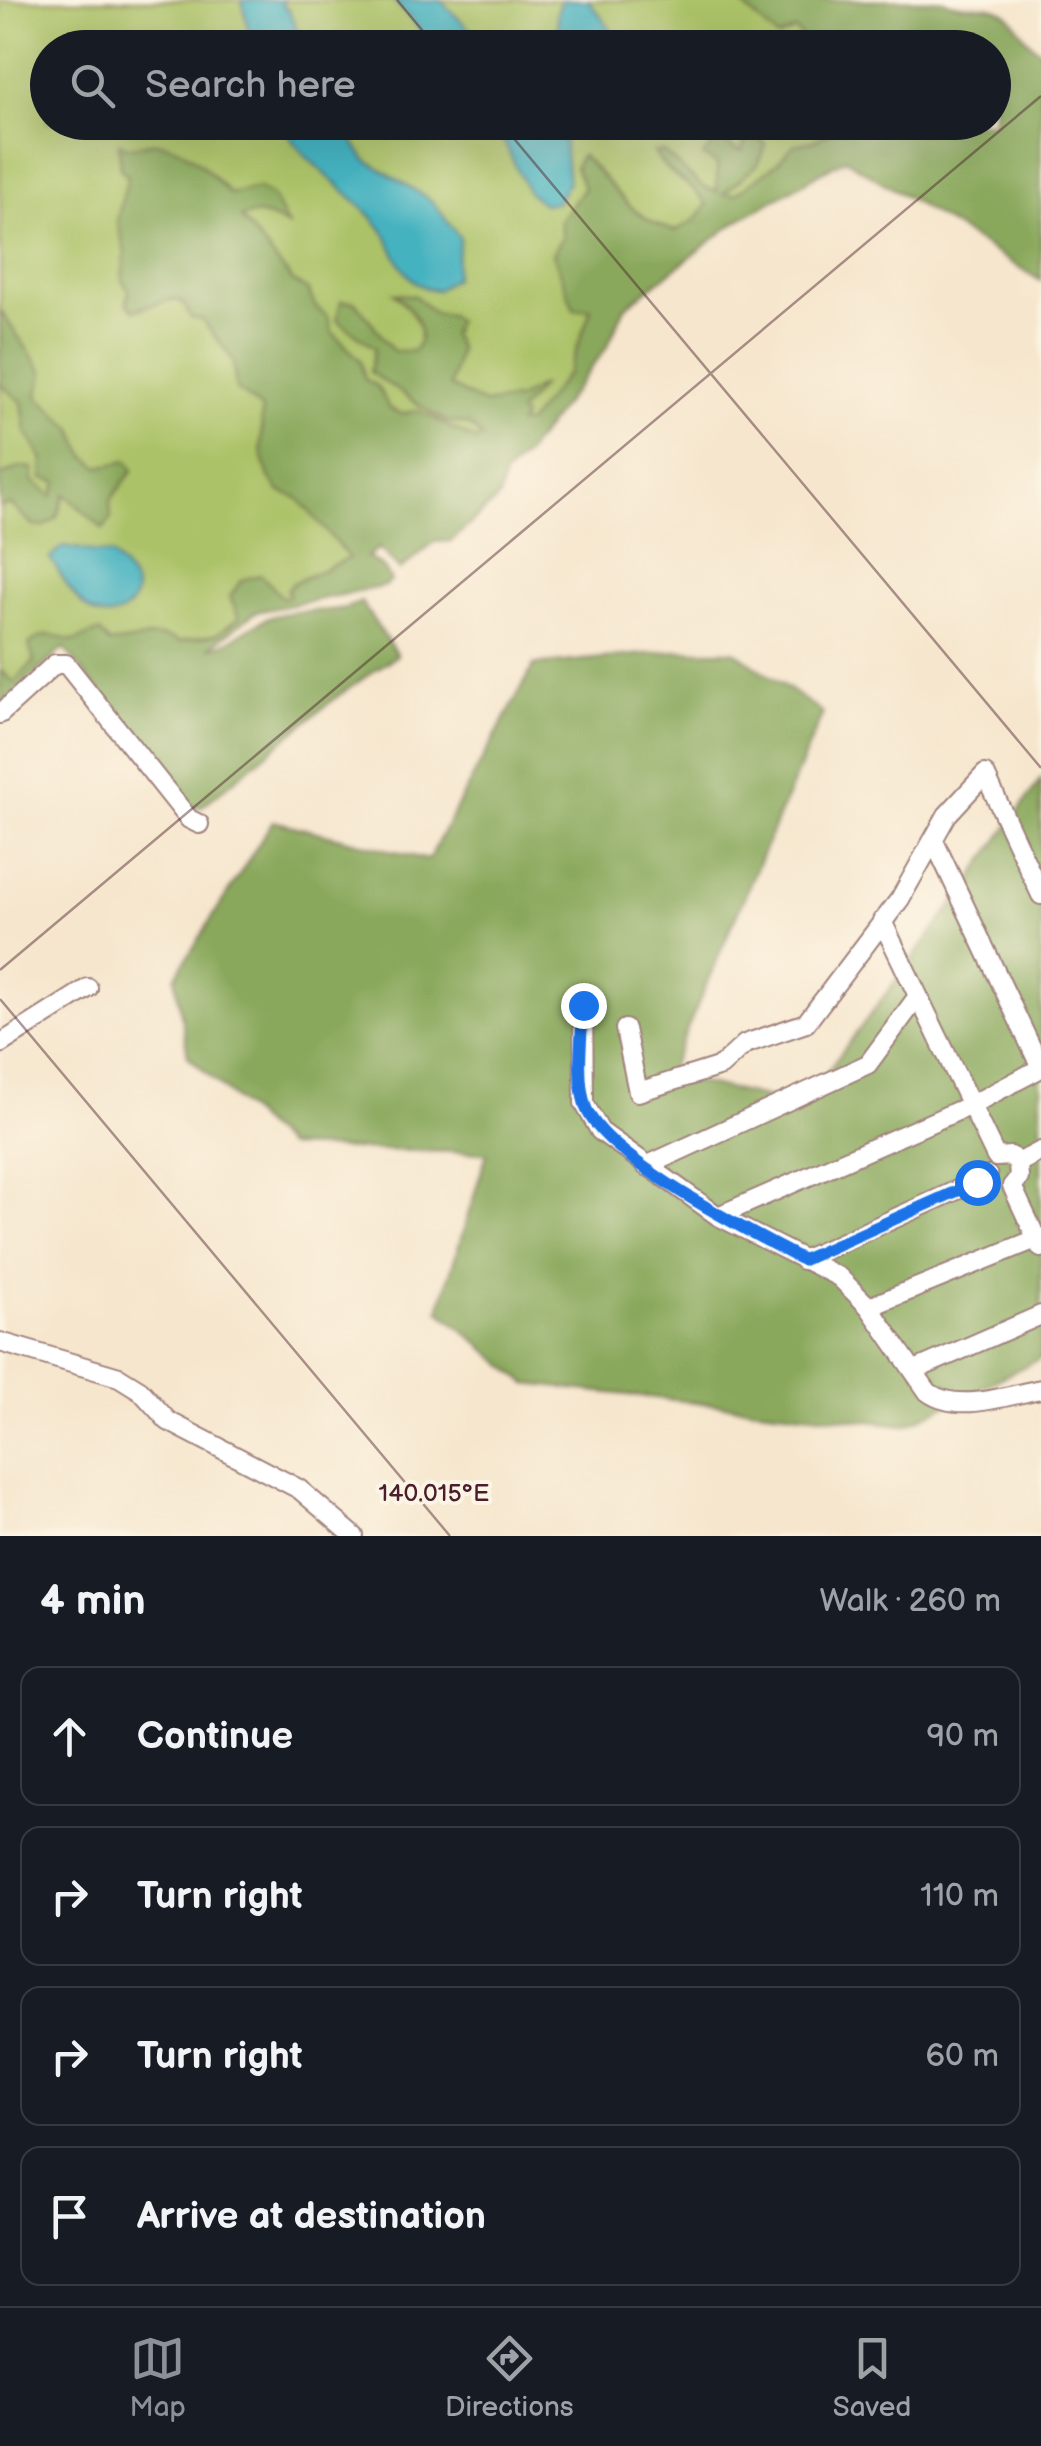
<!DOCTYPE html>
<html lang="en">
<head>
<meta charset="utf-8">
<style>
  body { margin:0; font-family:"Balsamiq Sans",sans-serif; background:#242831; color:#f1f3f6 }
  .stop { position:absolute; width:30px; height:30px; margin:-22px; border:8px solid #1a73e8; border-radius:50%; background:#fff }
  .stop.end { background:#1a73e8; border-color:#fff; box-shadow:0 2px 10px #0008 }
  .list { margin:0; padding:0; list-style:none }
  h2 { display:flex; justify-content:space-between; align-items:center; height:130px; margin:0; padding:0 40px; font-size:42px }
  h2 small { font-size:32px; font-weight:400; color:#9ea1a6 }
  .list li { display:grid; grid-template-columns:65px 1fr auto; gap:30px; align-items:center; box-sizing:border-box; height:140px; margin:0 20px 20px; padding:0 20px; border:2px solid #363941; border-radius:20px }
  .list b { display:block; font-size:38px; white-space:nowrap }
  .list em { font-size:32px; font-style:normal; color:#9ea1a6 }
  .icon { flex:none; width:55px; height:55px; fill:none; stroke:currentColor; stroke-width:2; stroke-linecap:round; stroke-linejoin:round }
  .map { position:relative; flex:none; width:1041px; height:1536px; overflow:hidden }
  .search { position:absolute; background:#171b24; box-shadow:0 10px 40px #0002; left:30px; right:30px; top:30px; height:110px; display:flex; align-items:center; gap:25px; box-sizing:border-box; padding:0 35px; border-radius:55px; color:#9ea1a6; font-size:38px }
  .sheet { height:770px; background:#171b24 }
  nav { display:flex; justify-content:space-around; align-items:center; box-sizing:border-box; height:140px; border-top:2px solid #363941; background:#171b24; font-size:28px; color:#9ea1a6 }
  nav a { display:grid; justify-items:center; gap:5px }
  nav .on { color:#8c9099 }
  .map>svg:first-child { display:block }
  .green { fill:#acc267; stroke:#7b7049; stroke-width:2.5 }
  .forest { fill:#89a85c; stroke:#6a6444; stroke-width:2.5 }
  .water { fill:#44b2c0; stroke:#476876; stroke-width:2.5 }
  .lines { fill:none; stroke-linecap:round; stroke-linejoin:round }
  .minor-casing { stroke:#a0827c; stroke-width:22 }
  .minor { stroke:#fff; stroke-width:18 }
  .route { stroke:#1a73e8; stroke-width:12 }
  .ticks { fill:none; stroke:#4a1f2b; stroke-width:2.5; stroke-opacity:0.45 }
  .ticks-label { font-size:25px; text-anchor:middle; fill:#4a1f2b; stroke:#fcf5e5; stroke-width:8; stroke-linejoin:round; paint-order:stroke }
</style>
</head>
<body>
<div class="map">
<svg width="1041" height="1536" viewBox="0 0 1041 1536">
  <rect width="100%" height="100%" fill="#fcf5e5"/>
  <filter id="ink" filterUnits="userSpaceOnUse"><feTurbulence type="fractalNoise" baseFrequency=".01" numOctaves="2"/><feDisplacementMap in="SourceGraphic" scale="20" xChannelSelector="R" yChannelSelector="G"/><feConvolveMatrix kernelMatrix="1 2 1 2 8 2 1 2 1" color-interpolation-filters="sRGB"/></filter>
  <filter id="wash" filterUnits="userSpaceOnUse"><feTurbulence type="fractalNoise" baseFrequency=".0048" numOctaves="4" result="noise"/><feDisplacementMap in="SourceGraphic" scale="40" xChannelSelector="R" yChannelSelector="G"/><feGaussianBlur stdDeviation="2.25" result="paint"/><feColorMatrix in="noise" values="0 0 0 0 0 0 0 0 0 0 0 0 0 0 0 0 0 1.4 0 .05"/><feComposite in="paint" operator="in"/></filter>
  <g filter="url(#wash)">
    <rect width="100%" height="100%" fill="#f6e6cd"/>
    <!-- green -->
    <path class="green" d="M0,0h824l56,47 -832,1v74l825,1 -257,174 -49,92 -83,89 -83,20 -69,97 -77,15 -89,66 -103,-33 -63,57z"/>
    <!-- forest -->
    <path class="forest" d="M737,0h206c20,11 45,0 64,14 13,11 18,29 34,37v230l-196,-122 -108,62 -112,86 -18,40 -81,107 -22,21 -5,23 -48,43 -17,1 -34,28 -21,-22 -12,9 17,11 7,13 -6,5 -129,26 -46,35c22,-2 42,-25 64,-31 29,-9 59,0 87,-14l36,53 -62,43 -134,109h-10l-127,-159 -64,57v-35l14,12 20,-20 -5,-18c27,-20 30,0 48,-4 7,-2 15,-7 23,-8l9,11c26,2 45,-15 70,-1l38,-8 22,-16 -9,-21 11,-17 20,-5 22,23 6,-2 -2,-6 6,-7 56,-25 -51,-60 -19,-7 -10,-14 -8,-26 1,-42 -26,-20 -3,-29 -31,-40 -11,-2 -8,-15 -9,-4 -40,11 -7,-7 2,-13 -7,-9 3,-29 -8,-32 11,-44 -8,-8 -1,-25 8,4c9,0 15,-3 23,-4 32,-4 61,31 80,51l28,-6 14,8 16,30c-16,-9 -30,-16 -47,-8l52,63 15,9 7,16 13,11 4,15 28,28 5,19 13,8 11,21 13,6 15,-4 59,30 6,-3 -13,-12 -23,-4 -15,-8 -61,-41 5,-24 -38,-28 4,-19 15,1 37,49h21c16,-21 -4,-43 -20,-58l21,3 20,18 14,1 8,6 -6,12 8,17 -9,36 34,18 34,-5 24,-14 -23,27 4,5 -4,7 9,-1 40,-50 23,-64h-17l-21,-56 10,-17 -3,-15 24,-33 -9,-21 6,-12c33,29 47,63 94,76l20,-11 12,-15c-14,-23 -40,-28 -53,-53h9l40,35 14,5v-28l-14,-8 12,-14 -18,-12 10,-7h7c2,13 15,26 28,28l3,-11 13,-5 8,10 -9,20 -34,29h13l39,-29 19,-20 19,-4 33,-18 148,-1v-74l-183,-1 -16,-17 -17,8z
      M0,310l43,62 -5,24 35,33 12,27 14,11 28,-6 6,9 -23,31 1,18 -8,10 -38,-35 -8,24 -14,9 -9,-1 -24,-22 -10,4v-32l21,-9 12,1v13l19,15 6,-14 -16,-4 1,-18 -17,-28 -4,-30 -22,-18z
      M676,651h58l89,62 -156,363 135,29 151,-200 88,-126v579l-135,67 -379,-41 -88,-74 48,-157 -200,-6 -99,-91 -13,-79 98,-156 155,39 106,-195z"/>
    <!-- water -->
    <path class="water" d="M242,0h42l-2,6 7,4 14,37h-51z
      M393,0h47l37,37 19,10h-60z
      M562,0h26l37,47h-65l-3,-34z
      M281,123h59l25,36 67,42 28,37 -6,40 -17,12c-26,-1 -38,-27 -47,-47 -19,-41 -86,-75 -109,-120z
      M495,123h67l6,60 -11,19 -14,2 -15,-12z
      M63,546l50,9c6,9 15,16 20,26 11,22 -17,42 -37,33 -21,-10 -33,-37 -46,-56z"/>
  </g>
  <g filter="url(#ink)">
    <g class="lines">
      <defs>
        <path id="minor" d="M0,714l55,-50h11l123,155 10,5
          M934,841l107,227
          M882,921l114,236
          M583,1005l1,98 16,28 118,85 121,61 30,30 59,85c30,22 79,3 113,-3
          M625,1029l13,63 83,-26 24,-22 61,-21 94,-124 47,-84 38,-41 56,121
          M0,1044l88,-56
          M996,1157l15,-1 7,7 1,15 -7,8
          M1018,1163l23,-12
          M646,1166l222,-102 50,-68
          M1012,1186l29,62
          M718,1216l253,-111 70,-37
          M803,1260l185,-84
          M869,1307l172,-70
          M0,1342l119,35 21,13 28,31 131,68 55,47
          M915,1370l126,-55"/>
      </defs>
      <!-- minor casing -->
      <use href="#minor" class="minor-casing"/>
      <!-- minor -->
      <use href="#minor" class="minor"/>
    </g>
  </g>
  <g class="lines" filter="url(#ink)">
    <!-- route -->
    <path class="route" d="M583,1005c-1,31 -7,70 2,100 16,52 169,129 218,155l174,-78"/>
  </g>
  <!-- ticks -->
  <path class="ticks" d="M397,0l40,48M500,122l541,646M0,970l1041,-874M0,999l450,537"/>
  <g class="ticks-label">
    <text x="434" y="1501">140.015°E</text>
  </g>
</svg>
<div class="stop" style="left:977px;top:1182px"></div>
<div class="stop end" style="left:583px;top:1005px"></div>
<div class="search"><svg class="icon" aria-label="search" viewBox="0 0 24 24"><circle cx="10" cy="10" r="6"/><path d="M15 15l6 6"/></svg>Search here</div>
</div>
<section class="sheet">
<h2>4 min<small>Walk · 260 m</small></h2>
<ul class="list">
<li><svg class="icon" aria-label="ahead" viewBox="0 0 24 24"><path d="M12 20V5M6 11l6-6 6 6"/></svg><div><b>Continue</b></div><em>90 m</em></li>
<li><svg class="icon" aria-label="right" viewBox="0 0 24 24"><path d="M7 20v-9h11M14 6l5 5-5 5"/></svg><div><b>Turn right</b></div><em>110 m</em></li>
<li><svg class="icon" aria-label="right" viewBox="0 0 24 24"><path d="M7 20v-9h11M14 6l5 5-5 5"/></svg><div><b>Turn right</b></div><em>60 m</em></li>
<li><svg class="icon" aria-label="arrive" viewBox="0 0 24 24"><path d="M6 21V4h12l-3 4 3 4H6"/></svg><div><b>Arrive at destination</b></div></li>
</ul>
</section>
<nav>
<a class="on"><svg class="icon" aria-label="map" viewBox="0 0 24 24"><path d="M3 6l6-2 6 2 6-2v14l-6 2-6-2-6 2zM9 4v14M15 6v14"/></svg>Map</a>
<a><svg class="icon" aria-label="directions" viewBox="0 0 24 24"><path d="M12 3l9 9-9 9-9-9zM9 14v-3h6M13 9l2 2-2 2"/></svg>Directions</a>
<a><svg class="icon" aria-label="saved" viewBox="0 0 24 24"><path d="M7 4h10v16l-5-4-5 4z"/></svg>Saved</a>
</nav>
</body>
</html>
